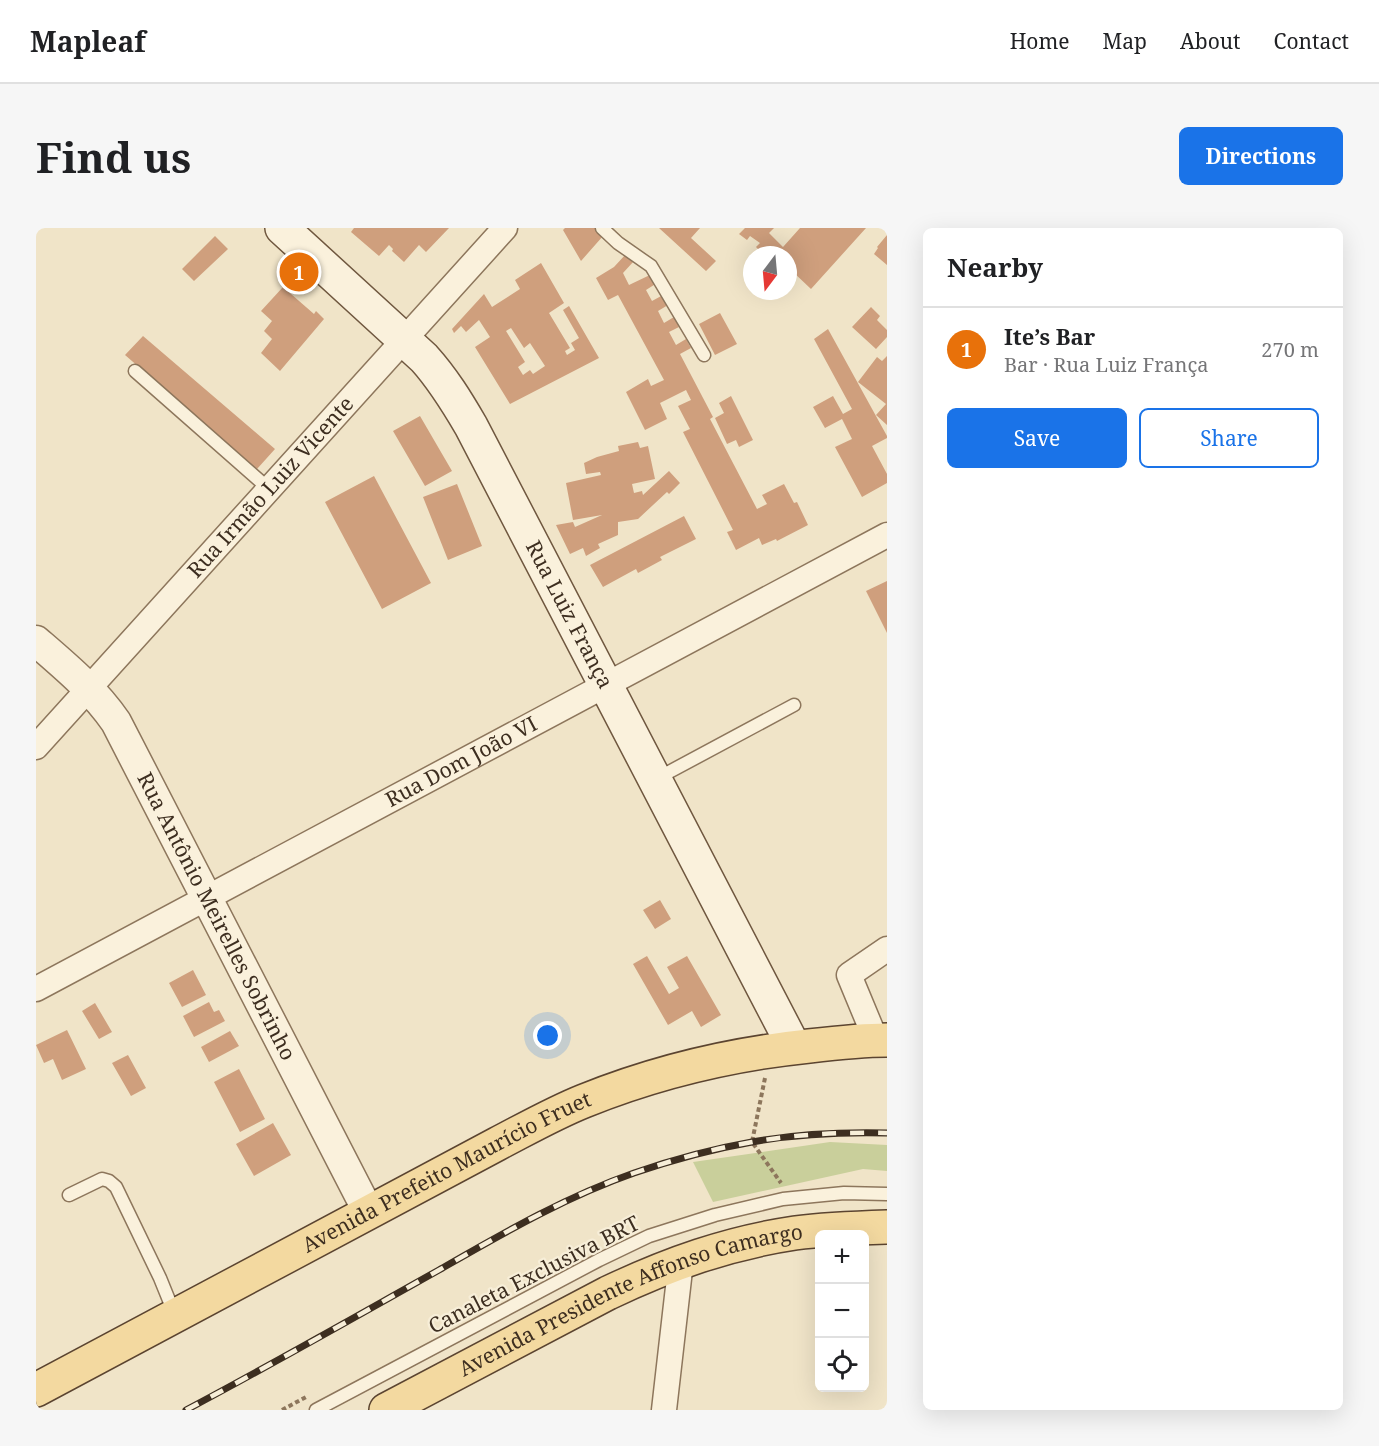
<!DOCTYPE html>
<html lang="en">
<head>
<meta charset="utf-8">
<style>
  body { margin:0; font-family:"Noto Serif",serif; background:#f6f6f6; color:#202124 }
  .controls { position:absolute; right:18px; bottom:18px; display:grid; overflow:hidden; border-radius:9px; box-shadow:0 6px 24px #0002 }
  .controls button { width:54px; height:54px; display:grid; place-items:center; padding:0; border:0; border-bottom:2px solid #e0e0e0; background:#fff; color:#202124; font:30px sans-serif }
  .compass { position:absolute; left:707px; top:18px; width:54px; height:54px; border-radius:50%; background:#fff; box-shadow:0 6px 24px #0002; rotate:196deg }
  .you { position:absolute; left:512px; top:808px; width:21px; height:21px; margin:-15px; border:4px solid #fff; border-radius:50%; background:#1a73e8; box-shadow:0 0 0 9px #1a73e833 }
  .badge { display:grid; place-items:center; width:39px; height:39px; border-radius:50%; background:#1a73e8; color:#fff; font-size:20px; font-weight:700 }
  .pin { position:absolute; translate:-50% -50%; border:3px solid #fff; box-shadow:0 2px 6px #0006 }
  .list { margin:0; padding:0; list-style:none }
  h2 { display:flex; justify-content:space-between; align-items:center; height:78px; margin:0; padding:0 24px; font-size:26px }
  h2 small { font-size:20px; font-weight:400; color:#757577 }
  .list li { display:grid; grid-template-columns:39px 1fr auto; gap:18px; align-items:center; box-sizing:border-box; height:84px; padding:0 24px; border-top:2px solid #e0e0e0 }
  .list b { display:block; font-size:22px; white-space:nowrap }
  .list p { margin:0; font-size:20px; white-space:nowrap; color:#757577 }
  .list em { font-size:20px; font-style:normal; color:#757577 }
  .actions { display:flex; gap:12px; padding:18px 24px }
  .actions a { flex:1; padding:14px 0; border:2px solid #1a73e8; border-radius:9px; text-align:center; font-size:21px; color:#1a73e8 }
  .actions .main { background:#1a73e8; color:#fff }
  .icon { flex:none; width:33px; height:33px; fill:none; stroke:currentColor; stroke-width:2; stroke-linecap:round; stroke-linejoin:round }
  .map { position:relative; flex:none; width:851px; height:1182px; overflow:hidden; border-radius:9px }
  header { display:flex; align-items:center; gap:36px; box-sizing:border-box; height:84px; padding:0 30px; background:#fff; border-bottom:2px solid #e0e0e0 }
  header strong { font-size:28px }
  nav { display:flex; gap:33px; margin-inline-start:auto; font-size:21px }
  .intro { display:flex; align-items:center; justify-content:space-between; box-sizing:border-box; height:144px; padding:0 36px }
  h1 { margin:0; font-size:42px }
  .button { padding:15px 27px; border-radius:9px; background:#1a73e8; color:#fff; font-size:21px; font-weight:700 }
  main { display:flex; gap:36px; padding:0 36px }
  aside { flex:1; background:#fff; border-radius:9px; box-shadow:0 6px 24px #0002 }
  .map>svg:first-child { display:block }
  .green { fill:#c9cf9b }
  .building { fill:#cf9f7d; fill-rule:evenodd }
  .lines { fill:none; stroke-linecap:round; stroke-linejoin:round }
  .service-casing { stroke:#8d765c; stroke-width:15 }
  .minor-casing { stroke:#8d765c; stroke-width:27 }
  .tertiary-casing { stroke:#8d765c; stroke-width:33 }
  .secondary-casing { stroke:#6f573f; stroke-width:36 }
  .primary-casing { stroke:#5b4430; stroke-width:36 }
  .path { stroke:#8d765c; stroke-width:4; stroke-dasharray:4.5 3; stroke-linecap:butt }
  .service { stroke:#faf1dc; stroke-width:12 }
  .minor { stroke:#faf1dc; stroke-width:24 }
  .tertiary { stroke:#faf1dc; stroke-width:30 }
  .secondary { stroke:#faf1dc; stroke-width:33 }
  .primary { stroke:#f3d9a0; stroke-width:33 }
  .rail-casing { stroke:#3d2e20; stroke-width:7 }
  .rail { stroke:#f7eed8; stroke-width:4.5; stroke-dasharray:14; stroke-linecap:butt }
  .labels { text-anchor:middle; stroke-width:4.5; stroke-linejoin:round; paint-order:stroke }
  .street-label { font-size:21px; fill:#3d2e20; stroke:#f7eed8 }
</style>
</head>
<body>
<header>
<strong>Mapleaf</strong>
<nav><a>Home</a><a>Map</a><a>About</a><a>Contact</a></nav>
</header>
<div class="intro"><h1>Find us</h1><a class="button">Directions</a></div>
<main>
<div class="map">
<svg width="851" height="1182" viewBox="0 0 851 1182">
  <rect width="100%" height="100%" fill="#f0e4c8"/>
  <!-- green -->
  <path class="green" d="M794,914l57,3v26l-24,-2 -150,33 -20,-40z"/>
  <!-- building -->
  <path class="building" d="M318,0h95l-23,24 -7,-7 -15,17 -12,-11 1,-2 -4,-4 -10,11 -28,-24z
    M529,0h30l8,8 -22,25 -18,-31z
    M623,0h41l-9,10 25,23 -10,10z
    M709,0h29l-5,5 14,14 17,-19h66l-55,61 -19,-18 -4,4v-20h-24l-8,-8 4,-4 -10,-7 -3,4 -8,-6z
    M851,7v30l-13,-11 4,-6 -1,-1z
    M179,8l13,13 -34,32 -12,-12z
    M590,26l8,7 -11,12 6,12 23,-11 5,9 -11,7 6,11 11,-6 5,10 -10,6 6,12 10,-6 5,10 -10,5 7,13 10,-6 5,9 -11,6 33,63 -3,2 47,90 10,-5 -5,-9 22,-11 10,19 3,-1 11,23 -31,16 -1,-2 -14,6 -3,-7 -23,12 -9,-18 6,-2 -50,-98 7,-3 -12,-23 13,-6 -5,-10 -26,13 7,16 -22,11 -19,-38 22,-13 3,7 13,-6 -46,-85 -10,5 -12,-22 18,-11z
    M505,35l23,40 -15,10 21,35 -5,3 2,4 8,-5 -4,-7 8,-5 -16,-28 6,-4 30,52 -89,46 -35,-57 15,-10 -11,-17 -13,12 -5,-6 -7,7 -2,-4 32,-35 8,13 28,-18 -5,-9zM475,100l13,20 6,-5 15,23 -12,8 -3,-4 -7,5 -5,-8 7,-5 -19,-31z
    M247,59l31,27 2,-3 8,8 -44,52 -19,-18 11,-14 -8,-8 8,-10 -11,-10z
    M835,79l9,9 -3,4 10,10v7l-11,12 -24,-22z
    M684,85l17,31 -22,11 -16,-31z
    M792,101l59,107v2l-15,8 15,28v9l-25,14 -27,-50 17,-8 -10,-20 -17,9 -12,-21 20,-11 10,18 9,-5 -38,-70z
    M107,108l132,113 -18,20 -132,-114z
    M851,128v69l-11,-10 10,-11 -28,-22 19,-25 5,4z
    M695,168l22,44 -14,7 -3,-7 -9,4 -12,-26 9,-5 -5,-10z
    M384,188l32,55 -27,15 -32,-55z
    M602,214l2,6 8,-2 7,33 -23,5 2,9 8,-2 1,4 26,-24 11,12 -11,11 -2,-2 -29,27 -20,3v13l-20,9 2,4 -14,8 -3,-8 -13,6 -14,-29 17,-3 2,5 27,-12 -29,5 -7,-37 35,-8 -1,-3 -14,2 -2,-11 13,-6 22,-6 -1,-5z
    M338,248l57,107 -49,26 -57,-107z
    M421,256l25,62 -34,14 -25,-63z
    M648,288l12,23 -36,18 2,3 -24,13 -2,-4 -33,18 -13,-22z
    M851,353v52l-21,-42z
    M624,672l11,19 -16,10 -12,-19z
    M611,728l22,38 10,-6 -12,-21 20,-11 34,59 -20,12 -9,-16 -24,14 -35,-61z
    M157,742l13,25 -24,12 -13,-24z
    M173,774l5,10 5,-2 6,11 -31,16 -11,-21z
    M59,775l17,29 -13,7 -17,-28z
    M31,802l19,39 -24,11 -9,-21 -9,4 -8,-18z
    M194,803l9,15 -30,16 -8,-15z
    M92,827l18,33 -15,8 -19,-33z
    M203,841l26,50 -25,13 -26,-50z
    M237,895l18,32 -37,21 -18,-32z"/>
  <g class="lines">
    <defs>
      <path id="service" d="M566,0l16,15 33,23 53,89
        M99,143l134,118
        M620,551l138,-74
        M33,967l33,-16 7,2 7,6 44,91 15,37
        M280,1182l283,-150 50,-24 66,-21 68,-16 61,-6 43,1"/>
      <g id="minor">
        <path id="s1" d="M0,519l469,-519"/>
        <path id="s2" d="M0,761l851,-454"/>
        <path d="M840,812l-27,-65 38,-26"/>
        <path d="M628,1182l17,-149"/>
      </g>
      <g id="tertiary">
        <path id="s3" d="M0,413c29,25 58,49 80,81l253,491"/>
      </g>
      <g id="secondary">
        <path id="s4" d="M246,0l142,130c19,21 33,44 47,68l323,621"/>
      </g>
      <g id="primary">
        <path id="s5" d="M0,1162l461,-246c29,-15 57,-31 87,-43 72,-29 148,-47 225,-55 26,-3 52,-6 78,-6"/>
        <path id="s6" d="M350,1182l222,-117c61,-29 120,-50 187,-60 31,-4 61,-5 92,-6"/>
      </g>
    </defs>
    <!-- service casing -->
    <use href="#service" class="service-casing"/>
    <!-- minor casing -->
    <use href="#minor" class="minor-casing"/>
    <!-- tertiary casing -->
    <use href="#tertiary" class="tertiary-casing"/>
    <!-- secondary casing -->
    <use href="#secondary" class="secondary-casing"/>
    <!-- primary casing -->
    <use href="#primary" class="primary-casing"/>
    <!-- path -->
    <path class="path" d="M729,850l-13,64 29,41
      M246,1182l24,-13"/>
    <!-- service -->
    <use href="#service" class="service"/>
    <!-- minor -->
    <use href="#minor" class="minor"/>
    <!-- tertiary -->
    <use href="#tertiary" class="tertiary"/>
    <!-- secondary -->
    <use href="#secondary" class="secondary"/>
    <!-- primary -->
    <use href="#primary" class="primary"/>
    <defs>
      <path id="rail" d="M150,1182c85,-45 169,-93 253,-140 63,-36 126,-73 195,-97 38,-13 78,-24 118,-31 44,-8 90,-10 135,-9"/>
    </defs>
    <!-- rail casing -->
    <use href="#rail" class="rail-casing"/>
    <!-- rail -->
    <use href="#rail" class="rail"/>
  </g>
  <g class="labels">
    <!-- street labels -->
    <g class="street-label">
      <text dy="7" stroke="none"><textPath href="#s1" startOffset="350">Rua Irmão Luiz Vicente</textPath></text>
      <text dy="7" stroke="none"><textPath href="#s4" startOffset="488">Rua Luiz França</textPath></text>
      <text dy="7" stroke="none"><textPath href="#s2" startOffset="482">Rua Dom João VI</textPath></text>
      <text dy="7" stroke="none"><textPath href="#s3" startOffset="333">Rua Antônio Meirelles Sobrinho</textPath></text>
      <text dy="7" stroke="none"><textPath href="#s5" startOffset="465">Avenida Prefeito Maurício Fruet</textPath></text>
      <text transform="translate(498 1047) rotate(-27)" y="7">Canaleta Exclusiva BRT</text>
      <text dy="7" stroke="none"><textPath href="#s6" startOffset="270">Avenida Presidente Affonso Camargo</textPath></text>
    </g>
  </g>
</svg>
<div class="controls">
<button>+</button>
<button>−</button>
<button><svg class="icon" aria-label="locate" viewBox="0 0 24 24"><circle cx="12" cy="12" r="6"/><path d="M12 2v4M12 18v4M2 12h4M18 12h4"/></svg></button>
</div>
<svg class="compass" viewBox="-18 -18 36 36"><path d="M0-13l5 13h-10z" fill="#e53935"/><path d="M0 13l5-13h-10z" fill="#757577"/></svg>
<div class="you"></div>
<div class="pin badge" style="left:263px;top:44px;background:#e8710a">1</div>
</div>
<aside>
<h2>Nearby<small></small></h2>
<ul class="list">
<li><span class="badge" style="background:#e8710a">1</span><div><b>Ite’s Bar</b><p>Bar · Rua Luiz França</p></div><em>270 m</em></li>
</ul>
<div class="actions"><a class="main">Save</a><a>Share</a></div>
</aside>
</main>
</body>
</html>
